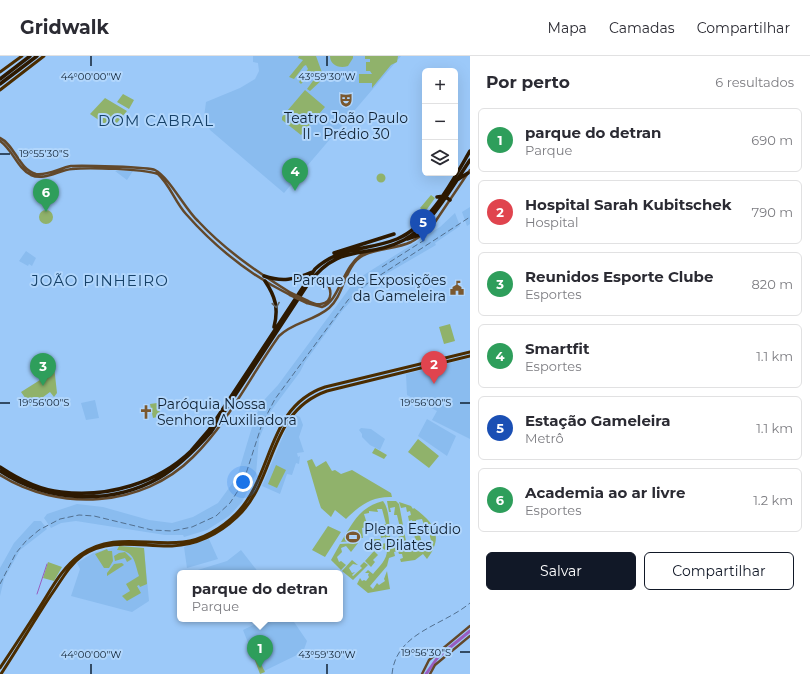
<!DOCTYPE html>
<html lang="pt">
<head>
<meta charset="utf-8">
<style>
  body { margin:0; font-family:Montserrat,sans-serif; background:#f7f7f7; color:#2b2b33 }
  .controls { position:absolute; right:12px; top:12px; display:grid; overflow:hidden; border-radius:6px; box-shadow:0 4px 16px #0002 }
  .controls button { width:36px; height:36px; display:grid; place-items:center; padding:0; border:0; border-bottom:1px solid #e1e1e2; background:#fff; color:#2b2b33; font:20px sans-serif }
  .you { position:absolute; left:243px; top:426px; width:14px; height:14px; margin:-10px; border:3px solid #fff; border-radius:50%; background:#1a73e8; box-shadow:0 0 0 6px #1a73e833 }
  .badge { display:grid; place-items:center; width:26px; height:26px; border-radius:50%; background:#111827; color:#fff; font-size:13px; font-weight:700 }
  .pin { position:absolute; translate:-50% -33px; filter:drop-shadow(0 1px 2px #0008) }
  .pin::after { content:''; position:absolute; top:21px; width:14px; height:12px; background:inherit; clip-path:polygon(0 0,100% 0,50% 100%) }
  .popup { position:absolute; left:177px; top:514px; width:166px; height:52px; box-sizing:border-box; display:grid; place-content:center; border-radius:6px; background:#fff; filter:drop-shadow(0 1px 3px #0005); font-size:13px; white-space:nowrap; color:#7c7c81 }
  .popup b { font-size:15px; color:#2b2b33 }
  .popup::after { content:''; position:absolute; left:50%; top:100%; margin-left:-8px; border:8px solid transparent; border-top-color:#fff }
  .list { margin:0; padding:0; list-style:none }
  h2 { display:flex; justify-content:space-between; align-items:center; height:52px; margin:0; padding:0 16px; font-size:17px }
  h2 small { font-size:13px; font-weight:400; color:#7c7c81 }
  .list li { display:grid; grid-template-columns:26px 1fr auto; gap:12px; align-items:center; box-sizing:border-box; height:64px; margin:0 8px 8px; padding:0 8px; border:1px solid #e1e1e2; border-radius:6px }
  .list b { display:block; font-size:15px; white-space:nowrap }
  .list p { margin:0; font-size:13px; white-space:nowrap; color:#7c7c81 }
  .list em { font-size:13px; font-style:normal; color:#7c7c81 }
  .actions { display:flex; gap:8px; padding:12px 16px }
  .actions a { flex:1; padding:9px 0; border:1px solid #111827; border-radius:6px; text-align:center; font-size:14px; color:#111827 }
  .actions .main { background:#111827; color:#fff }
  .icon { flex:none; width:22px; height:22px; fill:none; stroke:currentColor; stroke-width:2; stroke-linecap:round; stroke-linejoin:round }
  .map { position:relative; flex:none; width:470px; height:618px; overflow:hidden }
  header { display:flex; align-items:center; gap:24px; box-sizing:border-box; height:56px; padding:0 20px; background:#fff; border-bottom:1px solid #e1e1e2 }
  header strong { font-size:19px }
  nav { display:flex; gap:22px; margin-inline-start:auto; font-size:14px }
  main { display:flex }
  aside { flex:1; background:#fff }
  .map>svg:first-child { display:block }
  .built { fill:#8abcef }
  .green { fill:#90b26b; fill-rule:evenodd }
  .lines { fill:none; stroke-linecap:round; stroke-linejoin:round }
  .stream { stroke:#995ec1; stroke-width:1 }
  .river { stroke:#995ec1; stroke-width:3 }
  .secondary { stroke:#62482b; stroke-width:2.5 }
  .primary { stroke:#4a2c00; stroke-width:3 }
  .highway { stroke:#2d1901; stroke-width:3.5 }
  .rail { stroke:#527090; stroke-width:1; stroke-dasharray:6 3; stroke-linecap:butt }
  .secondary-bridge { stroke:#62482b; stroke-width:2.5 }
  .oneway { stroke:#626565 }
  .ticks { fill:none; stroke:#102234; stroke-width:1.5 }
  .labels { text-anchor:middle; stroke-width:4; stroke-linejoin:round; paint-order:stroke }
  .poi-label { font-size:14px; fill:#102234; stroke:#b1d6fc; text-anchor:start }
  .neighbourhood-label { font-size:15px; letter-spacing:1px; fill:#164168; stroke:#b1d6fc }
  .ticks-label { font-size:10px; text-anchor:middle; fill:#102234; stroke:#b1d6fc; stroke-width:4; stroke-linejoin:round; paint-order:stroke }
</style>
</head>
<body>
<header>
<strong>Gridwalk</strong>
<nav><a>Mapa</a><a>Camadas</a><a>Compartilhar</a></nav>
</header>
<main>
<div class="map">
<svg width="470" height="618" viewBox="0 0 470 618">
  <rect width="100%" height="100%" fill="#9cc9f9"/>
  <!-- built -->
  <path class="built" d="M253,0h148l-117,137 -74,-63 -6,-13 2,-15 34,-14 15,-9 4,-8 -1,-8 -5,-1z
    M115,115h18l-6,9z
    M470,151v17l-3,2 -5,-14z
    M455,157l5,13 -25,17 1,2 -67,39 -10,8 -17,19 -37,51 -5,10 -30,40 -11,27 -3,35 -14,28 -13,14 -22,14 -23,7 -1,-2h-18l-89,-14 -15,2 -10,5 -7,-10 3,-4 30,-10 26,3 46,13 23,3 21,-6 25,-14 19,-26 18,-60 10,-18 13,-14 74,-100 7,-7 81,-51z
    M26,195l10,7 -4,8 -3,-2 -1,2 -9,-5z
    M470,302v81l-38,-19 5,-9 -30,-16 -1,-21z
    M95,344l4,18 -13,2 -5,-17z
    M295,359l5,2 3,8 -4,12 5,15 -7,1 1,4 2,-1 -1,8 -3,-1 -4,12 -5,-1 -7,20 -18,-8 24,-57z
    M427,363l29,17 -9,20 -29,-20z
    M361,372l10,1 14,10 -5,11 -10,-5 -8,-8v-3l-3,-4z
    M34,465h7l6,8 -27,21 -16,29 -4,17v-28l14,-25z
    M209,483l9,20 -31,9 -3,-21z
    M119,490l25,2 5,53 -17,11 -61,-16 9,-27 -3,-6 16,-10z
    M241,494l18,23h-71l39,-12z
    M266,563h26l15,22 -4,11 -43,21 -17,-43z"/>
  <!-- green -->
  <path class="green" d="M299,0h17l8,22 -14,13 -3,-2 11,-15 -6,-2 -11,12 -2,-2 9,-13 -2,-4 -2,1 -10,13 -5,-2 14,-17 -5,-2z
    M330,0h23v2l-5,8c-9,3 -18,-1 -18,-10z
    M365,0h33l-1,6 -6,3 -19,23v-5h-13v-9h13l-2,-3h-4v-9h4v-3h-5z
    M305,34l20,17 -24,28 -19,-15v-3z
    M123,38l11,6 -5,9 -12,-7z
    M105,42l22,13 -11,13 -10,1 -16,-11z
    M376.5 122a4.5 4.5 0 1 1 9 0a4.5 4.5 0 1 1-9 0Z
    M431,139l4,3 -10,14 -5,-4z
    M39 161a7 7 0 1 1 14 0a7 7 0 1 1-14 0Z
    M450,268l5,17 -11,3 -5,-17z
    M54,310l3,27 -3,4 -4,-5 -19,14 -10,-14 19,-12v-2l8,-3z
    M157,347l4,13 -8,2 -3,-14z
    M418,383l21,17 -10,12 -21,-16z
    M375,392l12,7 -3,4 -12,-6z
    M312,403l4,8 10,-6 6,10 3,-1 6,4 11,-4 39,23 1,4c-20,-1 -33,9 -46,22l-11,-9 -4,7 -10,-9 -2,-6 -12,-41z
    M276,409l10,5 -9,18 -9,-4z
    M383,445c8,10 6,32 8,45l6,-1 1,-8 4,-1 -5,-21h-3l1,-8 -5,1 1,4h-2l-2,-11h9l3,3 7,37v10l11,-3 -4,-8 2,-1 -3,-19 -3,1 -1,-5 3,-1 -1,-4 -3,1 -1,-5 -5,1 -2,-6 12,4 2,3 1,-1c21,15 30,29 13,51l-4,-5 -8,6 -14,2 -1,-3 3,-1 -1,-4h-3l-1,-3 -4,1 1,4 -6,2 -2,8 -17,20 3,3 4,-6 2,2 6,-4 -1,-2 3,-8 3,18 -22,4 -11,-9 3,-6 2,3 2,-1 2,1 3,-4 -1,-2 1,-2h-4l3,-3 5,4c7,-8 15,-15 14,-26l-2,2 -3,-2v-4l4,-1 -1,-6 -4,1 -1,-7h4l-1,-6 3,-1 -4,-15h-5l1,3 -9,-1v2l-5,1 4,13 -6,1 1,10h-4l-1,-8h-6v3h-2v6h3v2l-12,1c12,-20 19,-35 42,-41zM422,463l2,6 3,-1 1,4 -3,1 1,5 3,-1 3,11 -9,3 -7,-27z
    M328,470l13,6 -16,25 -13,-7z
    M372,483h8l2,8 -5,5 -2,-4 1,-4z
    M358,487l-7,9 -5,-6 -5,2 1,4 -5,5 2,5 2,-1 5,4 -5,5 -10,-10 9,-16z
    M119,490l25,2 3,36 -7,3 -1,-2 -2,1 4,7 -14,8 -5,-5 8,-5 -4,-7 13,-8c-5,-15 -4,-25 -22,-26z
    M107,493l1,2h4l1,10 -4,7h-5l-9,-14z
    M374,495l4,4 -5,5 2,2 -4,5 -6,-6z
    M125,496l7,7 -5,3 -2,-4 -10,3 -1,-5 5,-3z
    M352,504l6,5 -5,-1 -4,4 3,5 3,-1 -3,3 1,1 9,-8 -2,-2 4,-4 4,3 -15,15 -11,-9z
    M48,506l14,5 -8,14 -11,-3z
    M122,507l2,2 -17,11v-3l7,-9z
    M253,599l6,2 8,-1 -6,8 4,8 -5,2z"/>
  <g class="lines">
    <!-- stream -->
    <path class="stream" d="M37,538l10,-30"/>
    <!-- river -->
    <path class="river" d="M426,618l12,-17 32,-26"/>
    <!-- secondary -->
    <path class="secondary" d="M0,82c15,7 19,32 36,36 10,2 24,-6 35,-8 10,-1 78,1 84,4 14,7 30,39 43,51 27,29 59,51 93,72
      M0,85c13,9 17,27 31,34 13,6 28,-5 41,-6 17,-2 71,0 86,5 12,11 17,28 28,40 29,33 66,62 104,81
      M308,245c4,2 9,4 13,3 13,-2 11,-17 3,-23l-13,1
      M307,247l15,4c18,-6 20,-42 42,-54
      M0,419c59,37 142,33 193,-18 35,-34 58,-82 86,-121 14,-14 35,-15 50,-28 16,-14 15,-43 35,-53 15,-7 32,-6 47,-13 8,-4 15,-11 22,-17l37,-55
      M422,618l7,-14 41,-34
      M430,618l5,-9 35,-29"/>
    <!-- primary -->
    <path class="primary" d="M0,16l22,-16
      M0,34l44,-34
      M0,612c14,-21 28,-42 41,-63 12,-19 21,-37 39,-50 32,-23 67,-9 103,-13 19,-2 39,-14 53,-28 38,-38 30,-107 89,-127l145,-35
      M1,618c17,-26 33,-53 50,-79 10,-14 18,-30 32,-40 27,-18 59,-8 89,-9 24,-1 47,-12 65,-29 40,-37 30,-105 90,-126l143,-35"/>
    <!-- highway -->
    <path class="highway" d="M0,23l30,-23
      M0,28l37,-28
      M457,124l11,-7
      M437,141l7,-1 6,4
      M407,183l18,-6
      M334,197l60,-19
      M264,220c18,6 30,4 48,-4
      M265,225c10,15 14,27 9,46
      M0,411c18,12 39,23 61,25 46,6 97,-9 130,-41 6,-7 12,-14 18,-21l106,-161c25,-23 52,-18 82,-30 32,-13 56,-59 73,-88
      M0,415c47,31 109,35 159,7 20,-12 36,-28 52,-46l97,-148c32,-43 58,-24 96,-44 28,-15 49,-55 66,-80"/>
    <!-- rail -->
    <path class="rail" d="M382,211l44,-28
      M0,528l16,-31 10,-12 13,-11 21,-11 19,-4 15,1 58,14 20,1 20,-4 24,-11 14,-13 13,-20 19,-59 13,-25 73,-99 17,-15 105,-68
      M392,618c4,-42 51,-48 78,-71"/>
    <!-- secondary-bridge -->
    <path class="secondary-bridge" d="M291,237l17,8
      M290,239l17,8"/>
  </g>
  <!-- one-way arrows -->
  <defs><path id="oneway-chevron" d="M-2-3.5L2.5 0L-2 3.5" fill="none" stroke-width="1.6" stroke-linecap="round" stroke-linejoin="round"/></defs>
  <use class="oneway" href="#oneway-chevron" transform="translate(276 249) rotate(81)"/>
  <!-- ticks -->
  <path class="ticks" d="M91,0v10M327,0v10M0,98h10M0,347h10M460,347h10M460,596h10M91,608v10M327,608v10"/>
  <!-- icons -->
  <defs>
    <symbol id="theatre-bare" viewBox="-9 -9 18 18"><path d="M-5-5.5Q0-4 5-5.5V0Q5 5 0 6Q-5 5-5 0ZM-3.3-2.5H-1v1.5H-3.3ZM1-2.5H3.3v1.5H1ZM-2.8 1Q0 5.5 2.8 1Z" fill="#7a582f" stroke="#b1d6fc" stroke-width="2.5" paint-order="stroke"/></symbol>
    <symbol id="civic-bare" viewBox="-9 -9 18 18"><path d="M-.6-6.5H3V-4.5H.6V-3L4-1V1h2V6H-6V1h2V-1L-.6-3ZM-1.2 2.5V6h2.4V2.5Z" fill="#7a582f" stroke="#b1d6fc" stroke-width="2.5" paint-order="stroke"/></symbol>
    <symbol id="church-bare" viewBox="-9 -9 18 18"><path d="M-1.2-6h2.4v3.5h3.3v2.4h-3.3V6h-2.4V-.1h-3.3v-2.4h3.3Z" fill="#7a582f" stroke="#b1d6fc" stroke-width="2.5" paint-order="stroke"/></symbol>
    <symbol id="stadium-bare" viewBox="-9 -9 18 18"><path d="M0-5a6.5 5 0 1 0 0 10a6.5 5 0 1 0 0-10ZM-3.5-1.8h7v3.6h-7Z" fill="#7a582f" stroke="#b1d6fc" stroke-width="2.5" paint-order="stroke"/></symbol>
  </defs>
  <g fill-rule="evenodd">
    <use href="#theatre-bare" x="336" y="34" width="20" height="20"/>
    <use href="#civic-bare" x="447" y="222" width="20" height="20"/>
    <use href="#church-bare" x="136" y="346" width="20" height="20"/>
    <use href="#stadium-bare" x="343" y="471" width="20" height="20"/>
  </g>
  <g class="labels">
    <!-- poi labels -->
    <g class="poi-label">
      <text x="346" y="67" text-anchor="middle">Teatro João Paulo<tspan x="346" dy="16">II - Prédio 30</tspan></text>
      <text x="446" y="229" text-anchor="end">Parque de Exposições<tspan x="446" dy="16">da Gameleira</tspan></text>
      <text x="157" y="353">Paróquia Nossa<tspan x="157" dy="16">Senhora Auxiliadora</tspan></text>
      <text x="364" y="478">Plena Estúdio<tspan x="364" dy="16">de Pilates</tspan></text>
    </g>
    <!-- neighbourhood labels -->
    <g class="neighbourhood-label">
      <text x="156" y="70">DOM CABRAL</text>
      <text x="100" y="230">JOÃO PINHEIRO</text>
    </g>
  </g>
  <g class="ticks-label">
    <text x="91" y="24">44°00'00"W</text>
    <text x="327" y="24">43°59'30"W</text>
    <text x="44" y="101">19°55'30"S</text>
    <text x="44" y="350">19°56'00"S</text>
    <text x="426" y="350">19°56'00"S</text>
    <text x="426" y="600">19°56'30"S</text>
    <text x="91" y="602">44°00'00"W</text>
    <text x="327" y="602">43°59'30"W</text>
  </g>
</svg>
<div class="controls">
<button>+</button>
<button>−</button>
<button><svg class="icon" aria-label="layers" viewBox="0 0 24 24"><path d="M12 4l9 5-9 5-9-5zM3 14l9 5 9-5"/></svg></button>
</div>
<div class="you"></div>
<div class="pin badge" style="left:260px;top:612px;background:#2e9e5b">1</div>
<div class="popup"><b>parque do detran</b>Parque</div>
<div class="pin badge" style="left:434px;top:328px;background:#e0444e">2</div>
<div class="pin badge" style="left:43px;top:330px;background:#2e9e5b">3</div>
<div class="pin badge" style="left:295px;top:135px;background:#2e9e5b">4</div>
<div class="pin badge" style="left:423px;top:186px;background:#1a4fb4">5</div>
<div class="pin badge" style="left:46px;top:156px;background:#2e9e5b">6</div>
</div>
<aside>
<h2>Por perto<small>6 resultados</small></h2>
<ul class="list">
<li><span class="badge" style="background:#2e9e5b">1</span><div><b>parque do detran</b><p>Parque</p></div><em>690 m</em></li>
<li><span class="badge" style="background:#e0444e">2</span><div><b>Hospital Sarah Kubitschek</b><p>Hospital</p></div><em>790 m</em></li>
<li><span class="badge" style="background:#2e9e5b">3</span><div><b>Reunidos Esporte Clube</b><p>Esportes</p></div><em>820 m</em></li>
<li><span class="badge" style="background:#2e9e5b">4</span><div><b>Smartfit</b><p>Esportes</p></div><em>1.1 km</em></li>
<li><span class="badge" style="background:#1a4fb4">5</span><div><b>Estação Gameleira</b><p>Metrô</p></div><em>1.1 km</em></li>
<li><span class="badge" style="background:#2e9e5b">6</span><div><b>Academia ao ar livre</b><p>Esportes</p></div><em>1.2 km</em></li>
</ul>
<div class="actions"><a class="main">Salvar</a><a>Compartilhar</a></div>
</aside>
</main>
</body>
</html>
